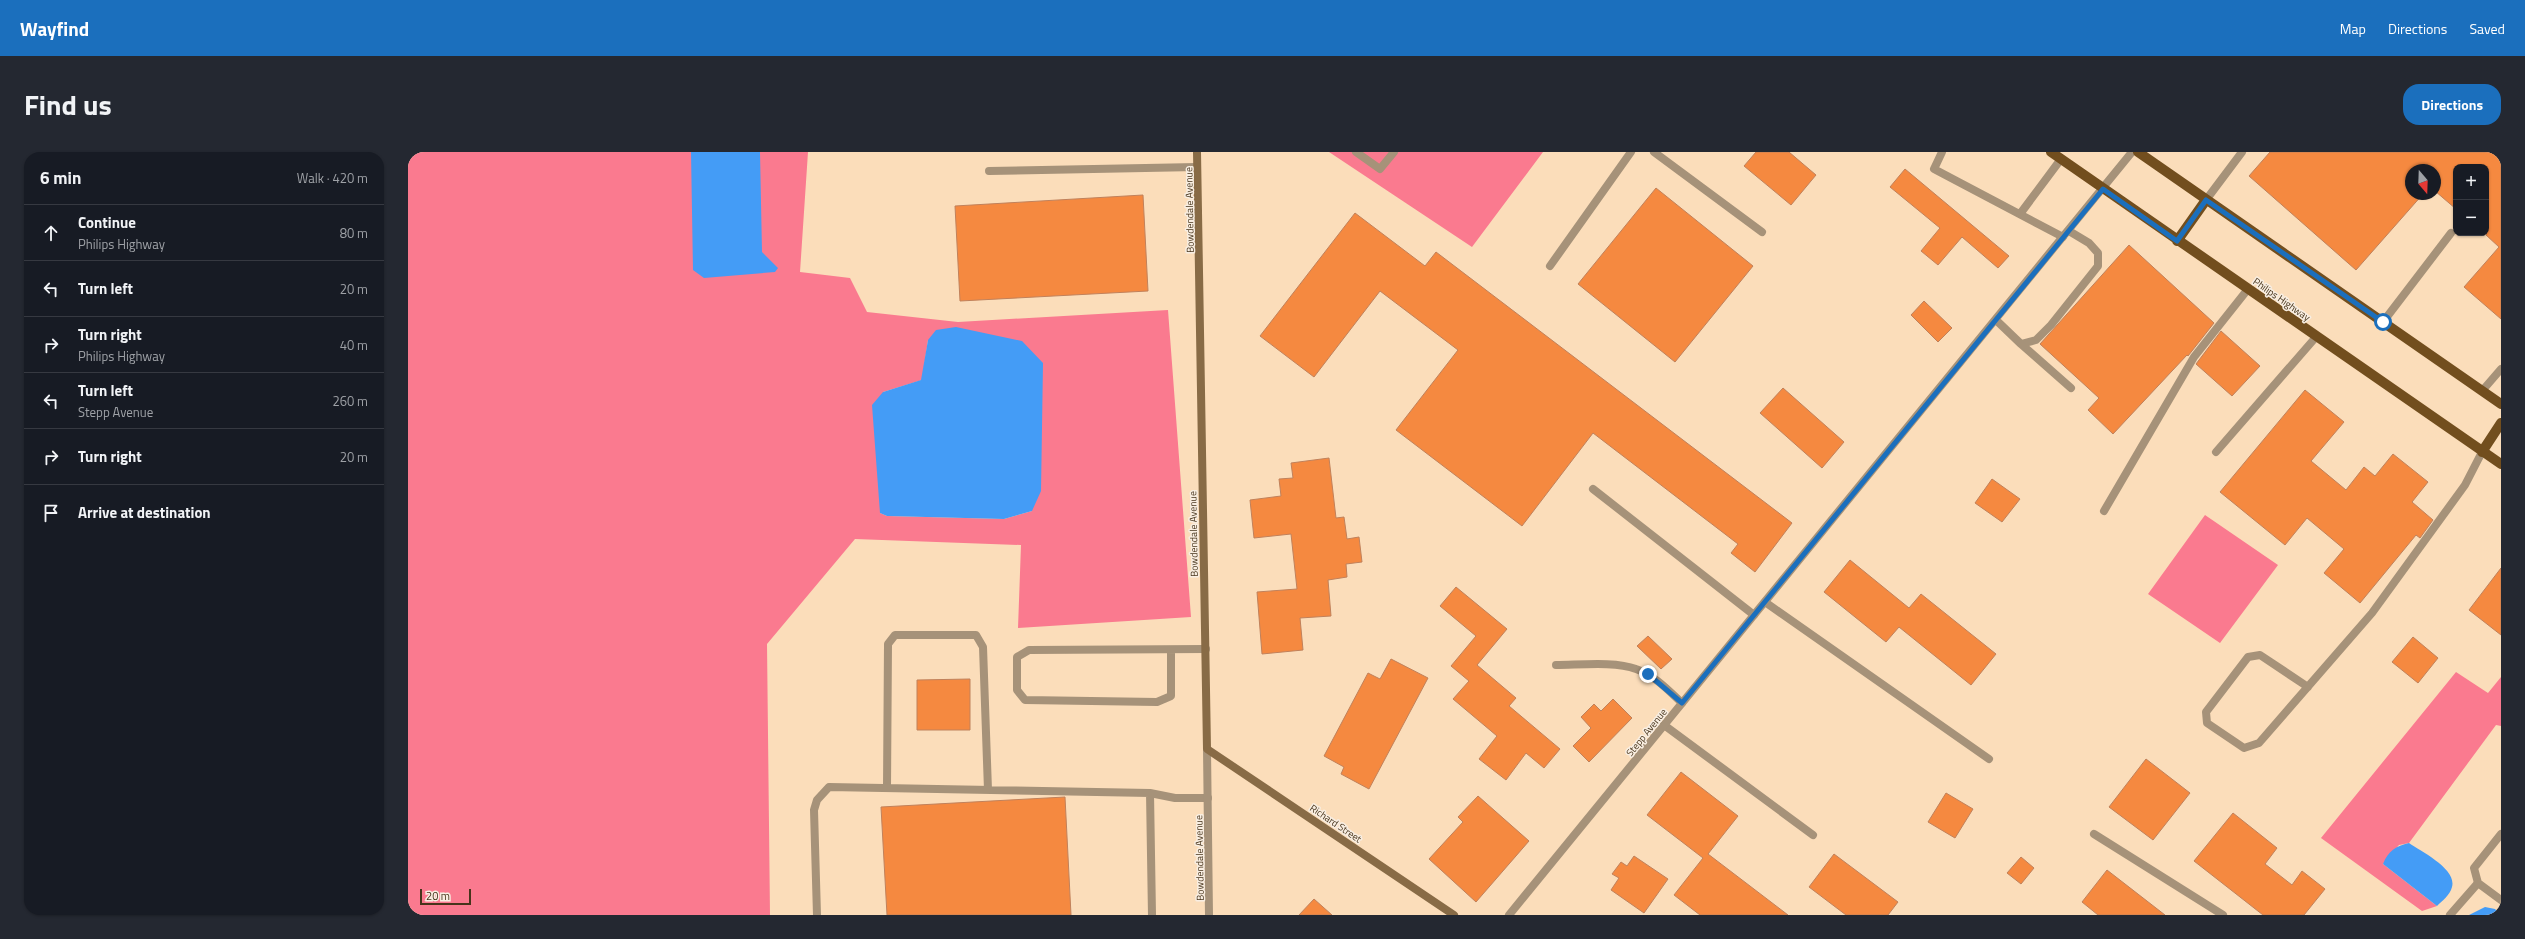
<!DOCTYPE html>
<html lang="en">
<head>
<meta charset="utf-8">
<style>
  body { margin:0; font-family:"Titillium Web",sans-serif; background:#242831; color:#f1f3f6 }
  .controls { position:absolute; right:12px; top:12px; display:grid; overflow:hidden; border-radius:8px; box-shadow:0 1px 3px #0004 }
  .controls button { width:36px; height:36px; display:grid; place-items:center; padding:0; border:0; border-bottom:1px solid #363941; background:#171b24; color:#f1f3f6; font:20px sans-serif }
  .compass { position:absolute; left:1997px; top:12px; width:36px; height:36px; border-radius:50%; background:#171b24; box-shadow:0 1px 3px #0004; rotate:161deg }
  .scale { position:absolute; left:12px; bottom:10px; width:51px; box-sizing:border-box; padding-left:4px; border:2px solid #47341b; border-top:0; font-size:11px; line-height:14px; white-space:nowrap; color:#47341b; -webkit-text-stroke:3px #f8eee2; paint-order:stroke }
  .stop { position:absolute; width:12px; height:12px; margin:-9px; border:3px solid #1b6fbd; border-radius:50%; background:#fff }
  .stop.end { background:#1b6fbd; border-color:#fff; box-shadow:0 1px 4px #0008 }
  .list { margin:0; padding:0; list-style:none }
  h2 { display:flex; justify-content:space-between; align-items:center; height:52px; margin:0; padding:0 16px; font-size:17px }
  h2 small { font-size:13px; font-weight:400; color:#9ea1a6 }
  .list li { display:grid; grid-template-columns:26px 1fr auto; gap:12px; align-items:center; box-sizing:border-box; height:56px; padding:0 16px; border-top:1px solid #363941 }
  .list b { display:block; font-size:15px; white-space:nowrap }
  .list p { margin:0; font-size:13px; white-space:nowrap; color:#9ea1a6 }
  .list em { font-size:13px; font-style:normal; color:#9ea1a6 }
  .icon { flex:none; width:22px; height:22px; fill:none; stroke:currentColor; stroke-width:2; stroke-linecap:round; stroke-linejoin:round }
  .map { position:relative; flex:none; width:2093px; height:763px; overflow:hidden; border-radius:16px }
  header { display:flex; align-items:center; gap:24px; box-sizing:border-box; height:56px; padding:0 20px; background:#1b6fbd; color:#fff }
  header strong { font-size:19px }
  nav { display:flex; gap:22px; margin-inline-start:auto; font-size:14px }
  .intro { display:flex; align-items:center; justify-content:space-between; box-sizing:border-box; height:96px; padding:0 24px }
  h1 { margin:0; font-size:28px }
  .button { padding:10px 18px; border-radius:16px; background:#1b6fbd; color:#fff; font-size:14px; font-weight:700 }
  main { display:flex; gap:24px; padding:0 24px }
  aside { flex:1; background:#171b24; border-radius:16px; box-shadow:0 1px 3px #0004 }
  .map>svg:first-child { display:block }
  .forest { fill:#fa7a8f; fill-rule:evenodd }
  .water { fill:#449cf6 }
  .building { fill:#f58940; stroke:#c0815b }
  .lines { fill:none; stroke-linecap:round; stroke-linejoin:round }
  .lane { stroke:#a69279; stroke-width:8 }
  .street { stroke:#a69279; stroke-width:8 }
  .secondary { stroke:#886b46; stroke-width:8 }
  .primary { stroke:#724e1e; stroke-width:10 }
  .route { stroke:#1b6fbd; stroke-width:5 }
  .labels { text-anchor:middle; stroke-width:3; stroke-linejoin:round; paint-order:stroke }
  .street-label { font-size:10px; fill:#47341b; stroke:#f8eee2 }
</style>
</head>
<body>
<header>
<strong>Wayfind</strong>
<nav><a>Map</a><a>Directions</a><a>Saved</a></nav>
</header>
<div class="intro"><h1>Find us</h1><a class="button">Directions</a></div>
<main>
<aside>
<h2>6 min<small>Walk · 420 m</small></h2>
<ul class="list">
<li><svg class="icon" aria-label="ahead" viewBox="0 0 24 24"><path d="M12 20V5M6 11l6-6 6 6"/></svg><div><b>Continue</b><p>Philips Highway</p></div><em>80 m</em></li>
<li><svg class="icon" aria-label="left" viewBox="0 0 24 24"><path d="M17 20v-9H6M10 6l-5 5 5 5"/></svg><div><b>Turn left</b></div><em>20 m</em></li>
<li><svg class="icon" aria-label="right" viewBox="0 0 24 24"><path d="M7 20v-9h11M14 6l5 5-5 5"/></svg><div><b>Turn right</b><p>Philips Highway</p></div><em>40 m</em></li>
<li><svg class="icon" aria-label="left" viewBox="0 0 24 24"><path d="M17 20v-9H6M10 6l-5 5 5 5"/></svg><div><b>Turn left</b><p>Stepp Avenue</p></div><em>260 m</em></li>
<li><svg class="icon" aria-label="right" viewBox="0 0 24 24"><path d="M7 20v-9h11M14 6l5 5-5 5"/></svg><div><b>Turn right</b></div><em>20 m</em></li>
<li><svg class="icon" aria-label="arrive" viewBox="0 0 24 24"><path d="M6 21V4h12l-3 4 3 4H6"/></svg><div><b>Arrive at destination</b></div></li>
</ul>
</aside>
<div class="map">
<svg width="2093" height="763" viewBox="0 0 2093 763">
  <rect width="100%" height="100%" fill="#fbddba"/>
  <!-- forest -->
  <path class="forest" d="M0,0h400l-8,120 50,6 17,34 91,10 210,-12 23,307 -173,11 3,-83 -166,-6 -88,105 3,271h-355l-7,-4zM520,188l104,171 -28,8 -117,-3 -7,-3 3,-121 39,-12z
    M921,0h214l-71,95z
    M1797,363l73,50 -58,78 -72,-49z
    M2048,520l32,21 13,-16v49l-5,-1 -87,118 -10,2 -16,19 54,42 -15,5 -101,-73z"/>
  <!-- water -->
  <path class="water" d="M283,0h69l2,100 16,16 -3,4 -71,6 -11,-8z
    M548,175l66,14 21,22 -2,128 -9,20 -28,8 -117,-3 -7,-3 -8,-108 11,-13 38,-12 7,-40 8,-10z
    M2001,691c13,9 48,26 43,44 -2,8 -10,14 -15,19l-54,-42c5,-13 13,-18 26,-21z
    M2077,755l10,2 6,6h-32z"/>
  <!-- building -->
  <path class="building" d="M1348,0h33l27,23 -25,30 -47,-39z
    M1862,0h231v167l-37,-32 35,-40 -13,-12v-68h-30v42l-21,-18v-21h-24v24h12l-67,76 -107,-94z
    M1497,17l104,87 -11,12 -36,-31 -24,28 -17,-14 19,-23 -50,-41z
    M1248,36l97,78 -78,96 -97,-78z
    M735,43l5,96 -188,10 -5,-95z
    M947,61l70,53 11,-14 356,271 -37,49 -24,-19 7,-9 -145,-111 -71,93 -126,-96 62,-80 -78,-59 -66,86 -54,-41z
    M1721,93l85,78 -26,33 -1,-1 -74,79 -25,-24 11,-12 -59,-54z
    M1516,149l28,27 -14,14 -27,-27z
    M1813,179l39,35 -28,30 -36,-32z
    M1375,236l61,54 -22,26 -62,-55z
    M1897,238l39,32 -33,39 35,29 18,-23 11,9 18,-22 35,28 -16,20 21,18 -13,18 -4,-3 -56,68 -36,-30 20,-24 -37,-31 -22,27 -65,-53z
    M921,306l7,60 8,-1 3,22 12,-2 3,25 -16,2 1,13 -19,3 3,36 -31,2 3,32 -41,4 -5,-62 40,-3 -6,-55 -37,4 -4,-38 31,-4 -2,-17 14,-1 -2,-15z
    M1584,327l28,20 -18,23 -27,-19z
    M1442,408l59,48 12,-14 75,60 -25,31 -72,-58 -13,15 -62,-50z
    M2093,416v67l-32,-25z
    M1048,435l51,42 -30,36 39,33 -7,8 51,43 -16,19 -18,-15 -20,27 -27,-21 18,-23 -44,-37 16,-18 -18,-15 25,-30 -36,-30z
    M1240,484l24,23 -11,10 -24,-23z
    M2005,485l25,21 -20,25 -26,-21z
    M983,507l37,19 -59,111 -28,-15 3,-7 -20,-11 44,-83 12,6z
    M562,527v51h-53v-50z
    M1205,547l19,19 -43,44 -16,-16 18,-18 -10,-11 13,-13 7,7z
    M1738,607l44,34 -37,47 -44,-33z
    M1273,620l57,44 -30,38 80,61h-88l-26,-20 29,-37 -56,-43z
    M1538,641l27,16 -18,29 -27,-16z
    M1070,644l51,45 -53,61 -47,-43 34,-37 -5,-5z
    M657,645l6,118h-184l-6,-108z
    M1825,661l44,35 -12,16 27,21 10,-14 23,18 -21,26h-41l-69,-54z
    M1426,702l64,48 -10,13h-42l-37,-28z
    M1226,704l34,23 -24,34 -33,-23 8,-12 -7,-4 9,-12 6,4z
    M1613,705l13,11 -13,16 -14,-11z
    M1699,718l58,45h-67l-16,-13z
    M906,747l18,16h-33z"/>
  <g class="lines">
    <!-- lane -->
    <path class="lane" d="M1246,0l108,80
      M1534,0l-8,17 129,68
      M581,19l208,-4
      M1798,48l36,-48
      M1612,62l41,-55
      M1142,114l81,-114
      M1588,168l25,24 15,-4 15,-15 47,-59v-13l-9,-10 -20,-12
      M1975,170l68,-89
      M1613,192l50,44
      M2074,239l19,-22
      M1808,300l100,-115
      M1185,337l161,126
      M1696,359l90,-154 54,-68
      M1357,450l224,157
      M763,498v46l-14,6 -132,-2 -8,-10v-33l12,-7 177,-1
      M1148,513c23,0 59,-4 80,4 18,6 32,21 46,34
      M1900,535l-48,-32 -12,2 -42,55 1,11 37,25 15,-5 113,-130 93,-128 17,-33
      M1256,573l149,110
      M479,636l1,-144 7,-9h81l7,12 5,143
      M1686,682l129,81
      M2093,682l-27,34 4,15 23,17
      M409,763l-3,-105 3,-10 12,-13 321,6
      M744,763l-2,-122 25,5h33"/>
    <!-- street -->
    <path class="street" d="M948,0l24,17 14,-17
      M799,597l2,166
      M1101,763l623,-763
      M2042,763l28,-32"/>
    <!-- secondary -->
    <path class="secondary" d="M789,0l10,597 247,166"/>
    <!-- primary -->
    <path class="primary" d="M1643,0l450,312
      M1730,0l363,252
      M1769,89l29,-41
      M2074,300l19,-29"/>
  </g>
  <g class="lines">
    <!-- route -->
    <path class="route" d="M1240,522l34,29 421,-514 74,52 29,-41 177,122"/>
  </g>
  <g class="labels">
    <!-- street labels -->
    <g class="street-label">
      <text transform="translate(781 58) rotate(-91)" y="4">Bowdendale Avenue</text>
      <text transform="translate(1874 147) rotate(35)" y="4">Philips Highway</text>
      <text transform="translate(785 382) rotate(-91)" y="4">Bowdendale Avenue</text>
      <text transform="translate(1238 580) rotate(-51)" y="4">Stepp Avenue</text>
      <text transform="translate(928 671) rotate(34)" y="4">Richard Street</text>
      <text transform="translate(791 706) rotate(-91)" y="4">Bowdendale Avenue</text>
    </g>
  </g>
</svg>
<div class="controls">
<button>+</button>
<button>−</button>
</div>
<svg class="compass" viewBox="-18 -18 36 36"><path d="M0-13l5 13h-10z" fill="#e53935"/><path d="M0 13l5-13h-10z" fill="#9ea1a6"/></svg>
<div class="scale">20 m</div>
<div class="stop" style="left:1975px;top:170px"></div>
<div class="stop end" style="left:1240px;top:522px"></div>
</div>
</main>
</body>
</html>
